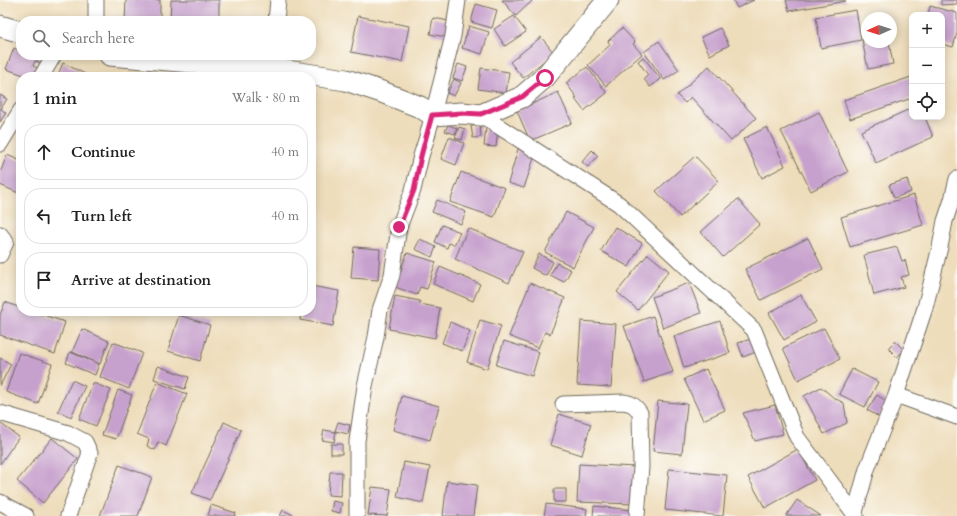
<!DOCTYPE html>
<html lang="en">
<head>
<meta charset="utf-8">
<style>
  body { margin:0; font-family:Cardo,serif; background:#f6f6f6; color:#222 }
  .controls { position:absolute; right:12px; top:12px; display:grid; overflow:hidden; border-radius:8px; box-shadow:0 2px 10px #0003 }
  .controls button { width:36px; height:36px; display:grid; place-items:center; padding:0; border:0; border-bottom:1px solid #e0e0e0; background:#fff; color:#222; font:20px sans-serif }
  .compass { position:absolute; left:861px; top:12px; width:36px; height:36px; border-radius:50%; background:#fff; box-shadow:0 2px 10px #0003; rotate:267deg }
  .stop { position:absolute; width:12px; height:12px; margin:-9px; border:3px solid #db2777; border-radius:50%; background:#fff }
  .stop.end { background:#db2777; border-color:#fff; box-shadow:0 1px 4px #0008 }
  .list { margin:0; padding:0; list-style:none }
  h2 { display:flex; justify-content:space-between; align-items:center; height:52px; margin:0; padding:0 16px; font-size:17px }
  h2 small { font-size:13px; font-weight:400; color:#767676 }
  .list li { display:grid; grid-template-columns:26px 1fr auto; gap:12px; align-items:center; box-sizing:border-box; height:56px; margin:0 8px 8px; padding:0 8px; border:1px solid #e0e0e0; border-radius:16px }
  .list b { display:block; font-size:15px; white-space:nowrap }
  .list em { font-size:13px; font-style:normal; color:#767676 }
  .icon { flex:none; width:22px; height:22px; fill:none; stroke:currentColor; stroke-width:2; stroke-linecap:round; stroke-linejoin:round }
  .map { position:relative; flex:none; width:957px; height:516px; overflow:hidden }
  .search { position:absolute; background:#fff; box-shadow:0 2px 10px #0003; left:16px; top:16px; width:300px; height:44px; display:flex; align-items:center; gap:10px; box-sizing:border-box; padding:0 14px; border-radius:16px; color:#767676; font-size:15px }
  .panel { position:absolute; background:#fff; box-shadow:0 2px 10px #0003; left:16px; top:72px; width:300px; height:244px; border-radius:16px }
  .map>svg:first-child { display:block }
  .building { fill:#c7a1ce }
  .lines { fill:none; stroke-linecap:round; stroke-linejoin:round }
  .street-casing { stroke:#6f695d; stroke-width:17 }
  .secondary-casing { stroke:#6f695d; stroke-width:23 }
  .street { stroke:#fff; stroke-width:15 }
  .secondary { stroke:#fff; stroke-width:21 }
  .route { stroke:#db2777; stroke-width:5 }
</style>
</head>
<body>
<div class="map">
<svg width="957" height="516" viewBox="0 0 957 516">
  <rect width="100%" height="100%" fill="#fdfcf7"/>
  <filter id="ink" filterUnits="userSpaceOnUse"><feTurbulence type="fractalNoise" baseFrequency=".025" numOctaves="2"/><feDisplacementMap in="SourceGraphic" scale="8" xChannelSelector="R" yChannelSelector="G"/><feConvolveMatrix kernelMatrix="1 2 1 2 8 2 1 2 1" color-interpolation-filters="sRGB"/></filter>
  <filter id="wash" filterUnits="userSpaceOnUse"><feTurbulence type="fractalNoise" baseFrequency=".012" numOctaves="4" result="noise"/><feDisplacementMap in="SourceGraphic" scale="16" xChannelSelector="R" yChannelSelector="G"/><feGaussianBlur stdDeviation="0.9" result="paint"/><feColorMatrix in="noise" values="0 0 0 0 0 0 0 0 0 0 0 0 0 0 0 0 0 1.4 0 .05"/><feComposite in="paint" operator="in"/></filter>
  <g filter="url(#wash)">
    <rect width="100%" height="100%" fill="#edb"/>
    <g id="blocks">
      <!-- building -->
      <path class="building" d="M126,0h34v21h-35z
        M171,0h48v21h-49z
        M502,0h31l-17,16z
        M733,0h21l-17,8z
        M786,0h59l1,1 -57,10z
        M941,0h16v4l-16,1z
        M476,4l21,6 -5,18 -21,-6z
        M930,6l27,7v20l-4,14 -11,-3v-29h-14z
        M856,10l5,30 -40,8 -5,-31z
        M358,16l51,10 -7,36 -51,-10z
        M514,16l12,16 -21,14 -11,-17z
        M433,18l16,3 -3,16 -16,-3z
        M469,26l20,6 -7,22 -20,-6z
        M622,28l13,14 -2,2 9,10 -36,32 -18,-21 22,-20 -2,-4z
        M720,28l9,17 -19,10 -9,-18z
        M541,37l13,16 -31,25 -13,-16z
        M867,39v3h22l4,22 -25,5 -6,-29z
        M659,41l20,29 -15,10 -20,-28z
        M14,48l7,3v4h11l11,4 -1,4 -7,-2 -2,5 7,3 -3,8h-7l-24,-8z
        M643,57l18,22 -11,8 -6,-8 4,-4 -10,-14z
        M63,63l24,12 -1,2h-29z
        M458,64l9,3 -5,14 -9,-3z
        M709,66l47,52 -25,23 -40,-44 -6,6 -8,-8z
        M587,67l20,26 -23,18 -9,-12 2,-1 -11,-15z
        M481,68l28,4 -3,21 -28,-4z
        M911,77l1,4v17l-62,21 -6,-19z
        M454,79l7,4 -7,13 -7,-3z
        M558,92l14,31 -42,18 -13,-30z
        M0,95l7,4 -6,10 5,4 -6,9z
        M912,108v9h13l8,20 -57,26 -15,-32z
        M819,112l29,60 -37,19 -30,-60z
        M448,125l9,3 -2,6 -10,-3z
        M480,125l1,12 -8,1 -2,-12z
        M459,127l6,2 -3,11 -7,-2z
        M767,127l18,39 -23,12 -19,-39z
        M486,128l12,1 -2,18 -12,-1z
        M449,137l15,6 -8,22 -15,-6z
        M518,149l17,6 -11,33 -16,-5z
        M592,150l6,6 -10,11 -6,-5z
        M7,155l14,6v33l-21,-9v-12z
        M695,156l24,25 -39,36 -24,-26z
        M461,172l44,16 -11,29 -44,-15z
        M907,179l4,13 -17,6 -5,-13z
        M914,195l9,30 -73,22 -9,-30z
        M738,199l22,25 -37,33 -22,-25z
        M437,200l29,12 -5,12 -29,-12z
        M566,212l28,15 -21,40 -28,-15z
        M442,225l18,7 -6,13 -5,-2 -2,5 -12,-6z
        M615,227l27,16 -13,24 -28,-16z
        M468,228l55,24 -14,31 -54,-24z
        M808,238l15,31 -62,31 -16,-31z
        M420,239l16,8 -4,10 -17,-8z
        M354,247l26,2 -2,31 -27,-2z
        M897,247l5,14 3,-1 4,15 -8,2 3,10 -30,8 -10,-40z
        M407,253l29,9 -9,27 -7,-2 -3,8 -22,-8z
        M539,254l14,8 -7,14 -14,-8z
        M648,254l21,17 -31,39 -21,-18z
        M557,263l14,7 -7,12 -14,-7z
        M440,267l40,17 -7,17 -40,-17z
        M530,283l35,15 -15,36 -5,-2 -7,16 -29,-12z
        M689,283l12,30 -38,15 -11,-31z
        M311,286l28,5 -6,35 -33,-6 1,-9h10z
        M801,295l15,27 -32,18 -15,-27z
        M395,296l25,5v3l20,4 -5,30 -46,-9z
        M5,302l16,6v3h10l34,11 -10,32 -55,-19v-20z
        M179,315l31,10 -10,36 -32,-10z
        M653,316l20,56 -29,10 -20,-56z
        M480,320l21,6 -14,43 -20,-7z
        M581,321l35,3 -5,63 -34,-2z
        M720,321l10,32 -46,15 -10,-32z
        M450,322l20,9 -8,20 -20,-8z
        M824,328l16,31 -42,21 -15,-32z
        M82,329l27,12 -9,23 -28,-12z
        M751,339l5,13 -13,5 -5,-14z
        M504,341l35,11 -7,24 -36,-11z
        M895,341l9,9 -7,7 -9,-9z
        M113,342l29,11 -13,36 -29,-12z
        M70,352l29,12 -4,11 -29,-12z
        M19,353l33,11 -14,40 -32,-12z
        M0,358l11,6 -11,22z
        M158,366l31,11 -4,12 -31,-10z
        M706,369l19,41 -22,10 -19,-41z
        M852,369l26,13 -13,25 -26,-13z
        M72,380l13,6 -14,31 -13,-6z
        M157,382l30,12 -21,52 -8,-4 -3,8 -8,-4 2,-7 -12,-5z
        M93,383l18,7 -15,36 -17,-7z
        M821,387l13,11 10,5 3,20 -23,11 -20,-38z
        M118,390l14,5 -16,44 -14,-4z
        M877,395l11,7 -9,15 -12,-7z
        M402,396l37,10 -9,34 -37,-10z
        M658,401l29,3 -5,50 -29,-3z
        M775,405l8,29 -28,7 -12,-28z
        M559,414l32,10 -9,31 -32,-10z
        M224,422l17,8 -31,70 -18,-7z
        M338,422l12,3 -2,9 -13,-3z
        M0,423l19,14 -19,27z
        M324,430l12,2 -2,10 -12,-2z
        M52,438l26,21 -35,44 -26,-22z
        M331,444h11v10h-11z
        M798,449l17,31 -50,28 -17,-31z
        M404,462l26,5 -7,36 -26,-6z
        M579,464l56,3 -1,37 -57,-2z
        M119,465l33,12 -14,39h-38z
        M669,469l58,6 -4,41 -58,-6z
        M330,472h12l-1,24 -13,-1z
        M447,481l30,4 -4,31h-30z
        M372,487l19,2 -4,27 -19,-1z
        M554,489h12v13h-12z
        M797,500l24,16h-35z
        M333,501l9,2 -2,10 -9,-2z
        M546,504l41,5 -1,7h-42z
        M211,505l25,8 -1,3h-27z
        M594,506l40,4v6h-41z
        M283,510l12,6h-15z"/>
    </g>
  </g>
  <g filter="url(#ink)">
    <use href="#blocks" fill-opacity="0" stroke="#6f695d" stroke-width="1"/>
    <g class="lines">
      <defs>
        <path id="street" d="M96,0v21
          M276,21l2,-21
          M41,77l13,-22
          M481,115l138,89 135,126 43,107 59,79
          M0,144l21,-34
          M0,234l6,8 -6,13
          M896,395l61,22
          M563,404l60,-2c8,1 12,3 17,11l1,54 -4,49
          M0,413l68,20 17,9 5,11 -22,63
          M0,502l26,14
          M357,516v-75l8,-55 11,-49 4,-27 12,-35 7,-48 14,-37 8,-34 6,-19 26,-101 5,-36
          M854,516l13,-47 29,-74 29,-87 15,-61 5,-26 7,-21 5,-21"/>
        <path id="secondary" d="M0,26l21,6
          M110,55l163,14 73,11 36,12 38,15 13,8 29,-2 19,2 41,-18 23,-20 63,-77"/>
      </defs>
      <!-- street casing -->
      <use href="#street" class="street-casing"/>
      <!-- secondary casing -->
      <use href="#secondary" class="secondary-casing"/>
      <!-- street -->
      <use href="#street" class="street"/>
      <!-- secondary -->
      <use href="#secondary" class="secondary"/>
    </g>
  </g>
  <g class="lines" filter="url(#ink)">
    <!-- route -->
    <path class="route" d="M399,227l15,-37 7,-34 11,-41 30,-2 19,1 41,-17 23,-19"/>
  </g>
</svg>
<div class="controls">
<button>+</button>
<button>−</button>
<button><svg class="icon" aria-label="locate" viewBox="0 0 24 24"><circle cx="12" cy="12" r="6"/><path d="M12 2v4M12 18v4M2 12h4M18 12h4"/></svg></button>
</div>
<svg class="compass" viewBox="-18 -18 36 36"><path d="M0-13l5 13h-10z" fill="#e53935"/><path d="M0 13l5-13h-10z" fill="#767676"/></svg>
<div class="stop" style="left:545px;top:78px"></div>
<div class="stop end" style="left:399px;top:227px"></div>
<div class="search"><svg class="icon" aria-label="search" viewBox="0 0 24 24"><circle cx="10" cy="10" r="6"/><path d="M15 15l6 6"/></svg>Search here</div>
<section class="panel">
<h2>1 min<small>Walk · 80 m</small></h2>
<ul class="list">
<li><svg class="icon" aria-label="ahead" viewBox="0 0 24 24"><path d="M12 20V5M6 11l6-6 6 6"/></svg><div><b>Continue</b></div><em>40 m</em></li>
<li><svg class="icon" aria-label="left" viewBox="0 0 24 24"><path d="M17 20v-9H6M10 6l-5 5 5 5"/></svg><div><b>Turn left</b></div><em>40 m</em></li>
<li><svg class="icon" aria-label="arrive" viewBox="0 0 24 24"><path d="M6 21V4h12l-3 4 3 4H6"/></svg><div><b>Arrive at destination</b></div></li>
</ul>
</section>
</div>
</body>
</html>
